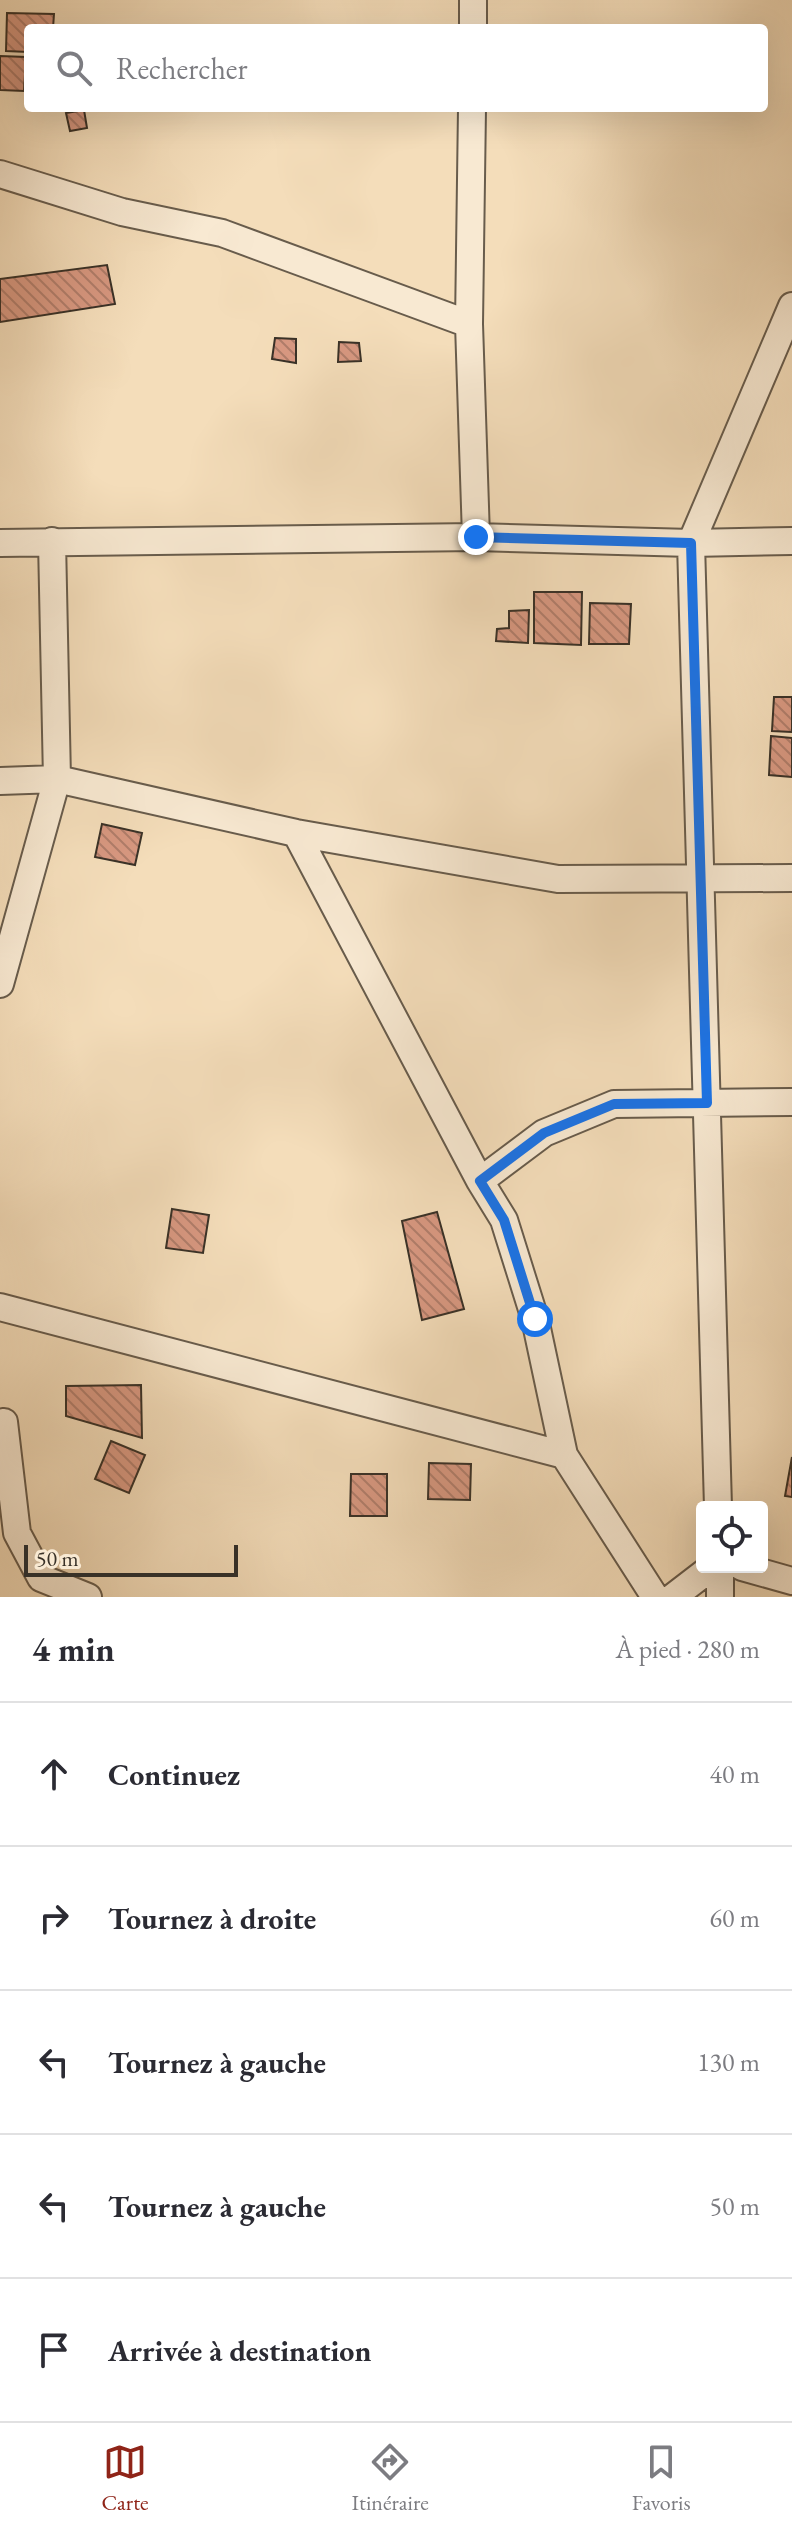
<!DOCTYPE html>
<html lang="fr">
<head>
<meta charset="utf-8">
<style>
  body { margin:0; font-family:"EB Garamond",serif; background:#f2f2f3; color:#2b2b33 }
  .controls { position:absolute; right:24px; bottom:24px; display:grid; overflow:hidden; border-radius:8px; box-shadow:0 8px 32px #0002 }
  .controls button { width:72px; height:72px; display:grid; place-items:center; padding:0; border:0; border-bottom:2px solid #e1e1e2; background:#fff; color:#2b2b33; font:40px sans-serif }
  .scale { position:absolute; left:24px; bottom:20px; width:214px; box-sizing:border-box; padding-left:8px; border:4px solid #393127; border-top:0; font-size:22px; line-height:28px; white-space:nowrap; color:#393127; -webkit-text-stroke:6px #f8e9d2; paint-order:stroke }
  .stop { position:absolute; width:24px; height:24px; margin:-18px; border:6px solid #1a73e8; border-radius:50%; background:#fff }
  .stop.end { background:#1a73e8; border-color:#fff; box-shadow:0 2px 8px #0008 }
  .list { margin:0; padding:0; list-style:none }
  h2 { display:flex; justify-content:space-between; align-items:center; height:104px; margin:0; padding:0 32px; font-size:34px }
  h2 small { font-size:26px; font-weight:400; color:#7c7c81 }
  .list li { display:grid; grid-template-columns:52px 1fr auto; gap:24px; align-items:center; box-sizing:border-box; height:144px; padding:0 32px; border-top:2px solid #e1e1e2 }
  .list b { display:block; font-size:30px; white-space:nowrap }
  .list em { font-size:26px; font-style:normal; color:#7c7c81 }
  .icon { flex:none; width:44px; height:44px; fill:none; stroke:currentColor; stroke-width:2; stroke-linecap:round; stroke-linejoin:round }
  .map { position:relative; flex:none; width:792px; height:1597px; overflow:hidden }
  .search { position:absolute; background:#fff; box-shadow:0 8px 32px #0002; left:24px; right:24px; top:24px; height:88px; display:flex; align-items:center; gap:20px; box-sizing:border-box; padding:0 28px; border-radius:8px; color:#7c7c81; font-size:30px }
  .sheet { height:824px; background:#fff }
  nav { display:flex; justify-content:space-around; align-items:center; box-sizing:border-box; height:112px; border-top:2px solid #e1e1e2; background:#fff; font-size:22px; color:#7c7c81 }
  nav a { display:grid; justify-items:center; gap:4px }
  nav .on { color:#8f2418 }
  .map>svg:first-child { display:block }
  .building { fill:url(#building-back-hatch); stroke:#393127; stroke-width:2 }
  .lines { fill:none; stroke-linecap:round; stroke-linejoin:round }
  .street-casing { stroke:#685c4c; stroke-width:30 }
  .street { stroke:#f8e9d2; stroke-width:26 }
  .route { stroke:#1a73e8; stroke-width:10 }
</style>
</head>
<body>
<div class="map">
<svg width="792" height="1597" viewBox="0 0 792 1597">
  <defs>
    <pattern id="building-back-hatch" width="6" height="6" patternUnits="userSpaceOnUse" patternTransform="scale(2)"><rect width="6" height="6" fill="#d89881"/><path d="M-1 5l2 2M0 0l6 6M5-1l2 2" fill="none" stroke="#b07d6a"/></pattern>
  </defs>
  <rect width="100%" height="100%" fill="#f4ddba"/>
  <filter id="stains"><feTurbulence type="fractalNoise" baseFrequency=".0025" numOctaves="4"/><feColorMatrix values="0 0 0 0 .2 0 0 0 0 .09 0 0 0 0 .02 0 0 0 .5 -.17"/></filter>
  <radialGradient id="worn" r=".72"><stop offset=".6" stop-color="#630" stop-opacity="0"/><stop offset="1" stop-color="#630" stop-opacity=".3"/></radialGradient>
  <!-- building -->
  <path class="building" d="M7,13l47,1 -1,14h-25v24l-22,-1z
    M0,56l26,1 -2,34 -24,-1z
    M84,110l3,18 -17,3 -4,-18z
    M107,265l8,39 -115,18v-43z
    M275,338l21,1v24l-24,-4z
    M339,342l20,1 2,18 -23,1z
    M534,592h48l-1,53 -47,-2z
    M590,603l41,1 -2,40h-40z
    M529,610l-1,33 -32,-2 1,-12 12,-1v-17z
    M774,697h18v35l-20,-1z
    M771,736l21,2v39l-23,-2z
    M102,824l40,9 -7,32 -40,-8z
    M172,1209l37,6 -6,38 -37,-5z
    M437,1212l27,97 -42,11 -20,-99z
    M141,1385l1,53 -76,-22v-30z
    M111,1441l34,14 -16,38 -34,-14z
    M792,1457v40l-7,-1z
    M429,1463l42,1 -1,36 -42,-1z
    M351,1474h36v42h-37z"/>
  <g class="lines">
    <defs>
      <path id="street" d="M473,28v-28
        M472,108l-3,216 7,213
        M0,174l122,38 100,21 247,91
        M0,543l476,-6 215,6 101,-2
        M0,781l57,-2 239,54 262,46 234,-1
        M296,833l184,348 24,39 31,99 29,136 91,142
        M0,984l57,-205 -5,-238
        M480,1181l64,-48 70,-29 178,-2
        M0,1307l564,148
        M4,1422l13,111 24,45 47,19
        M718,1507l-27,-964 101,-237
        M720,1567v30
        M742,1567l50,14
        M673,1597l39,-30"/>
    </defs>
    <!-- street casing -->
    <use href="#street" class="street-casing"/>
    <!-- street -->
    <use href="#street" class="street"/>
  </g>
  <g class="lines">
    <!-- route -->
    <path class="route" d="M476,537l215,6 16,560 -93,1 -70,29 -64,48 24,39 31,99"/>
  </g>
  <rect width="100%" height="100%" filter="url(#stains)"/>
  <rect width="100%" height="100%" fill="url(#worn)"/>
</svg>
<div class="controls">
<button><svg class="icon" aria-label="locate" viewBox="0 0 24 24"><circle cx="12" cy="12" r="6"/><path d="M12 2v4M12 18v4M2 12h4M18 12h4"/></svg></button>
</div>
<div class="scale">50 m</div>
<div class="stop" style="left:535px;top:1319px"></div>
<div class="stop end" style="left:476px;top:537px"></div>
<div class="search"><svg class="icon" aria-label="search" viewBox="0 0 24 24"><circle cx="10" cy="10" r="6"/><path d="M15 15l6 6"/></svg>Rechercher</div>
</div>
<section class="sheet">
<h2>4 min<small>À pied · 280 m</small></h2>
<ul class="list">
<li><svg class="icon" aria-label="ahead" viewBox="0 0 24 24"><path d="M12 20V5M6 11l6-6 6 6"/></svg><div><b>Continuez</b></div><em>40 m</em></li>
<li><svg class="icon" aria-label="right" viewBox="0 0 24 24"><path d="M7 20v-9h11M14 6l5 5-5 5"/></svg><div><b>Tournez à droite</b></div><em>60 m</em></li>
<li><svg class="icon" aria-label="left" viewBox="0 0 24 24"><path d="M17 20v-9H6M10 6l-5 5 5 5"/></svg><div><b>Tournez à gauche</b></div><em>130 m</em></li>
<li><svg class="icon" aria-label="left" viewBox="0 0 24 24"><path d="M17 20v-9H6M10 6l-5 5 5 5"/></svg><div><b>Tournez à gauche</b></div><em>50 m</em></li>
<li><svg class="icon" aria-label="arrive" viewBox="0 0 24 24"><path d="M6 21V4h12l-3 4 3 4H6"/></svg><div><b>Arrivée à destination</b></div></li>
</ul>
</section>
<nav>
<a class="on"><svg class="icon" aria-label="map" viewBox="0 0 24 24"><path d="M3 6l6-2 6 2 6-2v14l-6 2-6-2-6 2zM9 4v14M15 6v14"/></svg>Carte</a>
<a><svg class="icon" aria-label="directions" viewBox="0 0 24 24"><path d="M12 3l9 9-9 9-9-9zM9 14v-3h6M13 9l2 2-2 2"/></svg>Itinéraire</a>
<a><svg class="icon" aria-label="saved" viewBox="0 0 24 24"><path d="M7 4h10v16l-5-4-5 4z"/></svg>Favoris</a>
</nav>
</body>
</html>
